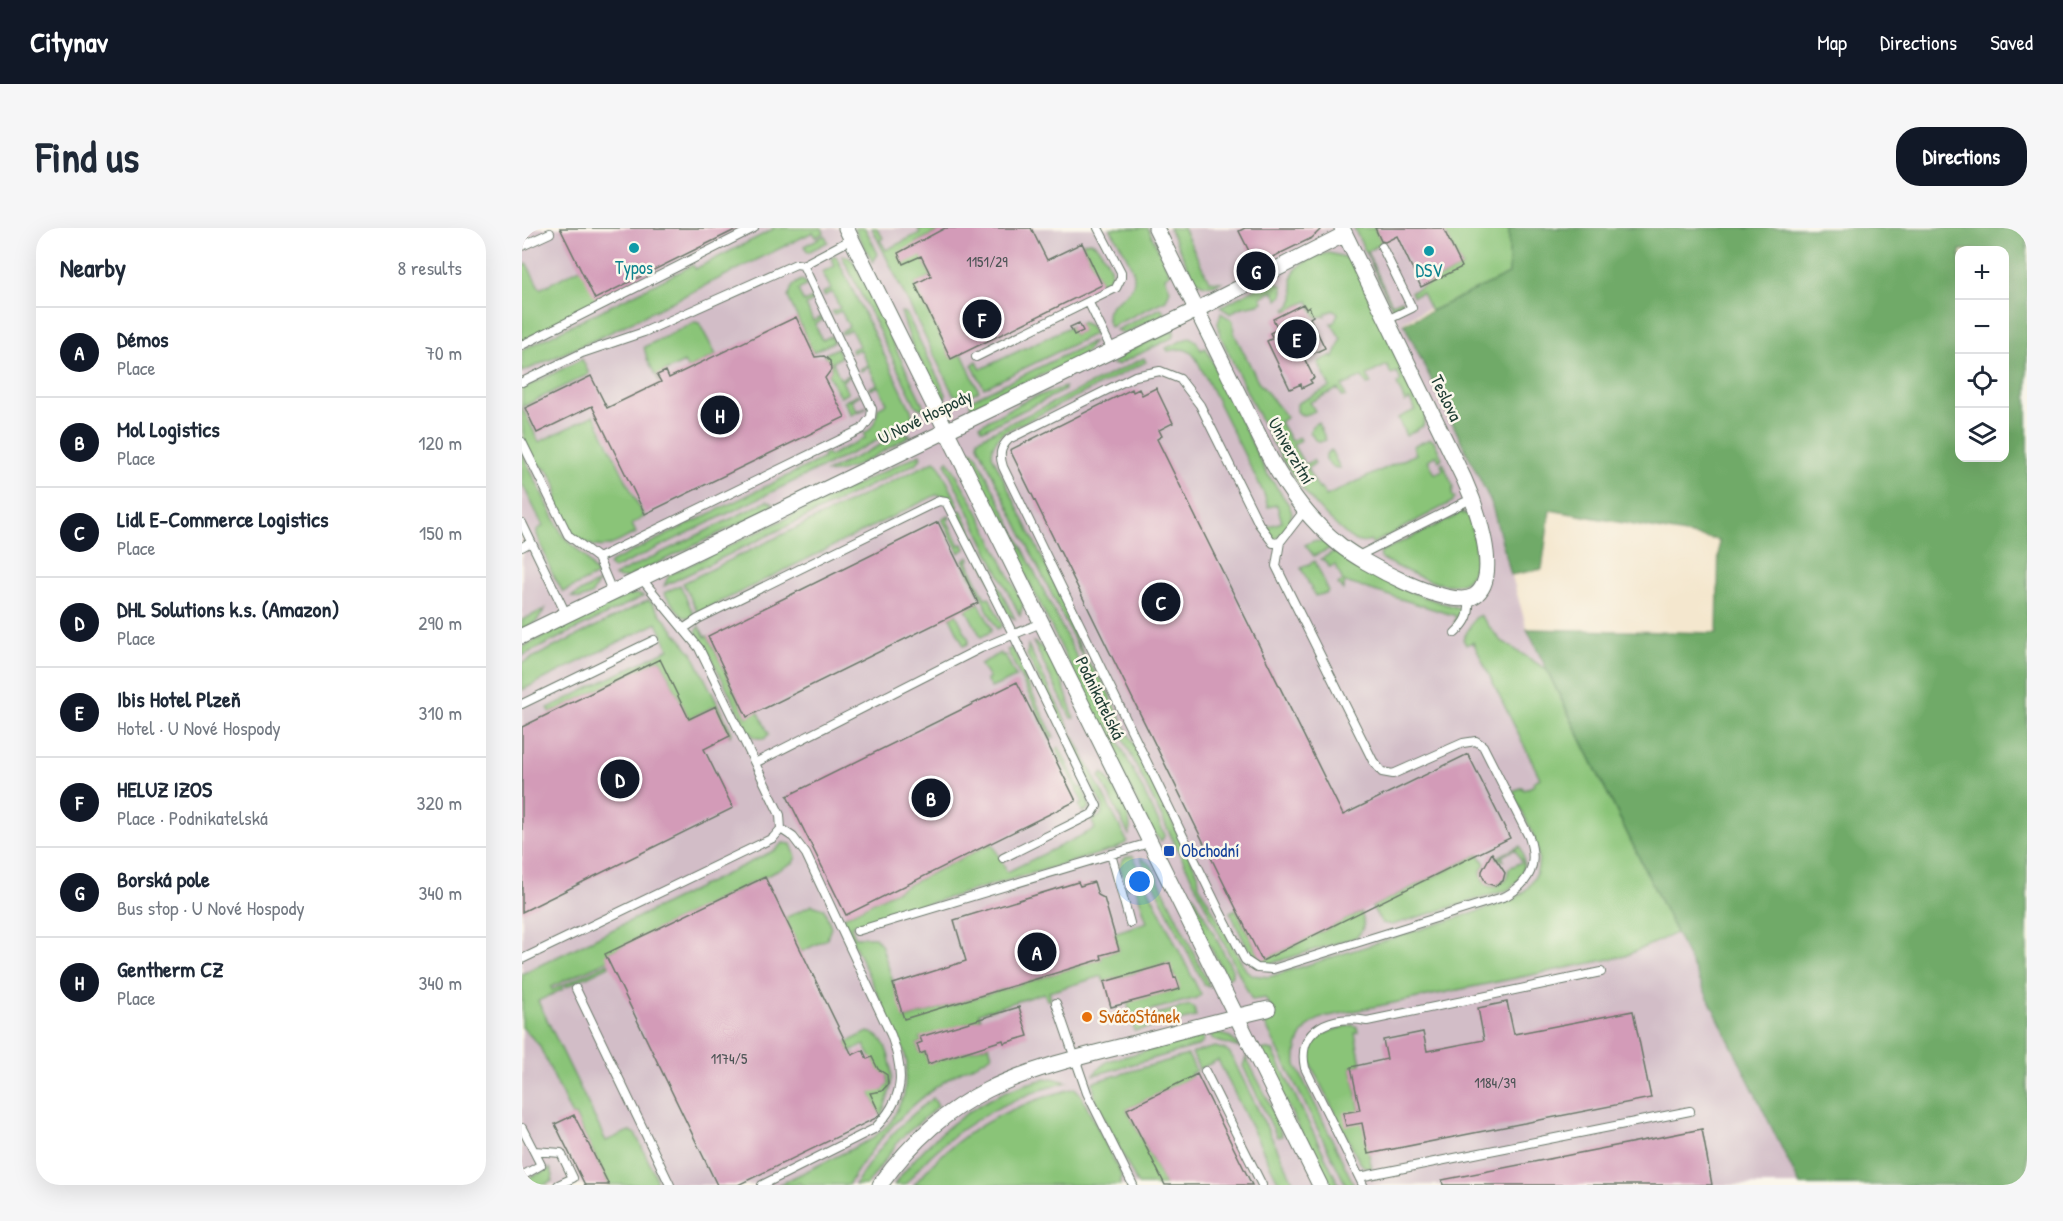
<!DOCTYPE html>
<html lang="en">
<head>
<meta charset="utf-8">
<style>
  body { margin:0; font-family:"Patrick Hand",sans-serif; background:#f6f6f7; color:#1f2937 }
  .controls { position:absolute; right:18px; top:18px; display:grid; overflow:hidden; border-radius:12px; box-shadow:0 6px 24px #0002 }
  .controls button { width:54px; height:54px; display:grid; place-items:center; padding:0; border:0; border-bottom:2px solid #e0e1e3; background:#fff; color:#1f2937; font:30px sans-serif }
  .you { position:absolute; left:618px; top:654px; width:21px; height:21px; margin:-15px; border:4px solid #fff; border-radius:50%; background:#1a73e8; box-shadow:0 0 0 9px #1a73e833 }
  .badge { display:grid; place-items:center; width:39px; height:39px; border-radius:50%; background:#111827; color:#fff; font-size:20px; font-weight:700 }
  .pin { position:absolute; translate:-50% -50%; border:3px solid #fff; box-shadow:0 2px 6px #0006 }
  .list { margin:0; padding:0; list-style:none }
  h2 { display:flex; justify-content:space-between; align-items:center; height:78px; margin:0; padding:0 24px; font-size:26px }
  h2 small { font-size:20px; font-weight:400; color:#747a83 }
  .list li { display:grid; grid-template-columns:39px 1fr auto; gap:18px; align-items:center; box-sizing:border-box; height:90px; padding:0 24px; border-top:2px solid #e0e1e3 }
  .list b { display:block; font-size:22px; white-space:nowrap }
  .list p { margin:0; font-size:20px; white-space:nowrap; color:#747a83 }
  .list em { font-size:20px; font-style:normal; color:#747a83 }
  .icon { flex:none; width:33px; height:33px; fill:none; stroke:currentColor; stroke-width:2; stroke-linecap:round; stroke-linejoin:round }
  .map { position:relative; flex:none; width:1505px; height:957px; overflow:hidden; border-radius:24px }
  header { display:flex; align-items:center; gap:36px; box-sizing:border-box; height:84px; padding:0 30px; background:#111827; color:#fff }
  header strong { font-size:28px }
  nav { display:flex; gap:33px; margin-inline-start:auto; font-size:21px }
  .intro { display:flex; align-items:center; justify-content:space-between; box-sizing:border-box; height:144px; padding:0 36px }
  h1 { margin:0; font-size:42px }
  .button { padding:15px 27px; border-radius:24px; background:#111827; color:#fff; font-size:21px; font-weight:700 }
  main { display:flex; gap:36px; padding:0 36px }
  aside { flex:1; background:#fff; border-radius:24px; box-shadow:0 6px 24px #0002 }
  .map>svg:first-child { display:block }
  .industrial { fill:#d2bdc7 }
  .green { fill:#8ac478; stroke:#548056; stroke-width:1.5 }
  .forest { fill:#6faa68; stroke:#47744e; stroke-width:1.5; fill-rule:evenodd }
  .building { fill:#d39bb8 }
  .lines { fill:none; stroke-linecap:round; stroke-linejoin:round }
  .lane-casing { stroke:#6a786a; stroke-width:10 }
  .street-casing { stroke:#6a786a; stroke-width:17 }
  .lane { stroke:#fff; stroke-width:8 }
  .street { stroke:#fff; stroke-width:15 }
  .culture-dot { fill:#0f9aa8; stroke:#fbf7ec; stroke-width:2 }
  .transit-dot { fill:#1a4fb4; stroke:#fbf7ec; stroke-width:2 }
  .food-dot { fill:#e8710a; stroke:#fbf7ec; stroke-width:2 }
  .labels { text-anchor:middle; stroke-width:5; stroke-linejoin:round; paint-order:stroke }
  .number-label { font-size:15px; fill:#4c5455 }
  .culture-label { font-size:18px; fill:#0d838f; stroke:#fbf7ec }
  .street-label { font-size:18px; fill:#1f3d34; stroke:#fbf7ec }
  .transit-label { font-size:18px; fill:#164399; stroke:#fbf7ec; text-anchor:start }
  .food-label { font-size:18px; fill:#c56008; stroke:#fbf7ec; text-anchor:start }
</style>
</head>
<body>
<header>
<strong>Citynav</strong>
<nav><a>Map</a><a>Directions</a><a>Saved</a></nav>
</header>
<div class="intro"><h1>Find us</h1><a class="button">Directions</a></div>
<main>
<aside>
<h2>Nearby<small>8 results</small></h2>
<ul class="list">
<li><span class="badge">A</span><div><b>Démos</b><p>Place</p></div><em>70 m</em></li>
<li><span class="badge">B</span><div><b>Mol Logistics</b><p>Place</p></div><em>120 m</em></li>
<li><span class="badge">C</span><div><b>Lidl E-Commerce Logistics</b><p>Place</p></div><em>150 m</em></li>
<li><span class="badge">D</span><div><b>DHL Solutions k.s. (Amazon)</b><p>Place</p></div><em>290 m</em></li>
<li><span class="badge">E</span><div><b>Ibis Hotel Plzeň</b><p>Hotel · U Nové Hospody</p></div><em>310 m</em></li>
<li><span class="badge">F</span><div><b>HELUZ IZOS</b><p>Place · Podnikatelská</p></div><em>320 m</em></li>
<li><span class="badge">G</span><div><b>Borská pole</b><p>Bus stop · U Nové Hospody</p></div><em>340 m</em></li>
<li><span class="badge">H</span><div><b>Gentherm CZ</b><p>Place</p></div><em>340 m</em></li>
</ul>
</aside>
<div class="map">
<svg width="1505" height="957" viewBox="0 0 1505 957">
  <rect width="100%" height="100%" fill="#fbf7ec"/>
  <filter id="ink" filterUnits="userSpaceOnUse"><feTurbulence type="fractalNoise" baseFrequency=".0167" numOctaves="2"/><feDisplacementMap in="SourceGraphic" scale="12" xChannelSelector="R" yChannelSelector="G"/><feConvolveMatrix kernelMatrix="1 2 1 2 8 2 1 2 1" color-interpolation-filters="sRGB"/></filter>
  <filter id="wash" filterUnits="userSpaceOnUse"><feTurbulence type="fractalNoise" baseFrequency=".008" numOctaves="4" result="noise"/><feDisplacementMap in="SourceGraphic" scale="24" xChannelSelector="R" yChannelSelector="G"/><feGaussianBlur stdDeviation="1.35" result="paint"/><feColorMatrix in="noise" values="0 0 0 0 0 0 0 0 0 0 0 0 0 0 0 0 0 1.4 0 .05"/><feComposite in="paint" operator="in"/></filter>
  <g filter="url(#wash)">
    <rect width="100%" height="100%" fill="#f4e7ce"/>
    <!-- industrial -->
    <path class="industrial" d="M0,0h956l-3,57 -73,37 2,2 87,178 36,127 273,556h-1278z"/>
    <!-- green -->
    <path class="green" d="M250,0h50l2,5 -8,4 -3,-5 -210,104 -81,36v-22l171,-85 2,4 77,-39z
      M332,0h11l13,26 -5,8z
      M350,0h5l6,10 -3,2 6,10 34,-17 -2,-5h27l-30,15 16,33 -16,8 36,74 11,-4 17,37 -17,7 -9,-4z
      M588,0h38l22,46 -5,3 5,13 -4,10 -56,27c-14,-29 26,-25 24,-51 -1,-13 -17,-36 -24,-48z
      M647,0h14l26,53 12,1c-12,6 -20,4 -28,-5z
      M832,0h21l7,15 -15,9 25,52 10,-4 2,4c-4,5 -7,6 -12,4z
      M921,0h66v46l-78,37 -9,-18 -9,3 -2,-4 51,-25z
      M303,7l3,7 -20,10 -4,-6z
      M569,14c7,2 21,24 20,32 0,5 -6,8 -9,11l-20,-42z
      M807,25l16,4 8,7 73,151 -3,11 -17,10 -8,-18 17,-8 -5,-10 -5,2 -8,-18 4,-3 -4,-9 -6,2 -4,-9 -20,10 4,9 -4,1 -5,-8 -20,9 4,10 -3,1 -5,-8 -28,13 5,9c-6,3 -13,7 -18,0v-7l3,-2 30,-15 -12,-25 12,-6 4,2 7,-19 -10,-16h3l4,-10 -4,-3 -8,3 -1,3 -9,1 -8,-16 -21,10 -1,-2c13,-11 7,-17 6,-30 -1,-14 26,-24 37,-26z
      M314,28l75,154c2,7 2,11 -4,16l-293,143 -3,-1 -2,-3 2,-3 213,-104 -1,-3 4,-2 2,3 36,-18 -1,-4c10,-6 13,-15 14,-26l9,-5 -9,-17 -8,4 -1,-2 8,-4 -8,-17 -8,4 -1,-2 8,-4 -8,-16 -8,4 -1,-3 8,-4 -8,-16 -9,4 -1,-2 8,-5 -8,-16 -8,4 -1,-3 8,-4 -8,-16 -8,4 -1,-3 8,-4 -9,-17 13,-6 -4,-8z
      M320,28h5l7,6 69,143v5l-7,-4z
      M5,36l13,25 40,-21 37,20 1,5 -96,48v-75z
      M279,52l3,1 2,5 -8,4 6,12 8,-4 1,3 -7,4 7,16 8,-4 2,3 -8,4 7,16 9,-4 3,6 -21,10 -25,-55 5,-12z
      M749,52l12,6v9l-5,5 -5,-9 -12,6 2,5c-12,6 -22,1 -32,12l-11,-7z
      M639,80l4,5 -36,18 -6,2 -7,-3z
      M379,84l5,1 40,81 -2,7 -31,-53z
      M699,85l12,8 1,12 24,48 28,35 1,1 -7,5 11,19 8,-4 2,3 -8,5 12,20 8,-5 2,3 -8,6 12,20 2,-1 5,8 90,-42 -3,-8 17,-7 4,2 8,17 -3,3 -3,-6 -8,5 7,14 8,-4 -2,-6 2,-1 10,23 -1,9 3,3 -3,4 -80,42 -1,-3c-14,5 -22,-4 -32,-13 -58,-50 -86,-126 -119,-193l-2,-12z
      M173,94l4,1 17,32 -28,14 -4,-7 -26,13 2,8 -13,-24 -3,-12z
      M560,94l8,4 4,8 -110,54 -12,-23 5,-4 4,8 90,-43 3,9 8,-4 -3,-8z
      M652,102v6l-2,2 -55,27 -5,-1 16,-13z
      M668,109l6,4 5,9 5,-2 60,124 23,33 3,8 -4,14 -14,14 -8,-14 16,-5 -5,-17 -9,2 -4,-13 -67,-134c-8,-13 -16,-12 -29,-9l-2,-3z
      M572,113l-12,15 -111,52 -1,-6 5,-4z
      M315,120l4,9 -8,5 7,17 9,-4 1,1 -8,5 6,12 -8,4 -12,-23 3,-4v-7l-7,-7 1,-2z
      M622,130l2,4 -144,71 -9,12 -1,10 77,158c4,25 18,50 34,69l95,192 1,11 47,85 6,5 17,2 242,-76c50,-29 20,-71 1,-109l10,-5 2,3 10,-5 -1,-3 7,-4 -67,-136 -7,3 -3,-6 12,-21 5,-3 20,25 46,29 130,264 -51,23 -301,61c-20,7 -30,26 -28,48l58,120h-8l-81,-161 10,-10 -10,-16 -13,2 -274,-555v-6z
      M60,131l7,15 -67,33v-18z
      M543,159v3l-80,39h-3l-2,-4 49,-26z
      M336,166l2,1 -9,5 6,11 9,-4 -1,2 -14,6 -7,-14z
      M0,179l17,35 55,-27 50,102 -12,7 4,9c-10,4 -20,12 -30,13 -20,4 -43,-17 -48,-36 -3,-14 3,-20 -7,-35 -4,-7 -12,-9 -17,-15 -12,-16 -12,-34 -12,-53z
      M796,194l8,18 -6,2 -5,-2 -5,-8 2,-6z
      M382,205l7,2c-18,10 -65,42 -85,37z
      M809,222l9,18 -8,-1 -6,-7v-6z
      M445,223h6l4,5 188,379 -4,6 -10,-11 -166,-338z
      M0,225l41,83 22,21 12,18 -34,17 -11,-19 -15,-39v-4l6,-4 -21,-43z
      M398,226l1,4 -4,5 -253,123 5,-11z
      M426,232l30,52 45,92 -3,12 -73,-148 -1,-5z
      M412,233l4,2 21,43 -4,2 -9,-12 -10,-1 -238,118 -15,-30z
      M245,273l7,3 -11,8 -136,66h-9l-4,-2z
      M439,282l54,109 -7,-4 -51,-103z
      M939,283l2,3 3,-1c7,14 10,30 9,45 -1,53 -69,13 -94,0l-1,-6 74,-35z
      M427,288l1,2 -3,2 12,25 4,-1 2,5 -6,4 -17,-34z
      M791,313l11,1 7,6 -17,8 -9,-11z
      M813,323c38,29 79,44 124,57l4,7 -1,5 -5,5 -3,-1 2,-8 -111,-34 -2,8 -5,-6 5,-3 -8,-16 -6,2 -2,-5 -6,-3z
      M447,329l1,2 -3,2 18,37 4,-1 13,27 -1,3 -4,2 -34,-69z
      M793,333l13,29 -1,3 -12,3 -14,-28z
      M77,354l-8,13 -11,4 -9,-2z
      M158,357l14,30 -6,3 -6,-2 -18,-23z
      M115,366l7,2 -122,60v-9l104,-51z
      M127,372l43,53 40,80 -2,3 -15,-30 -26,13 -29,-60 -109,54 -3,-5 121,-59 -12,-26 -135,67v-27z
      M457,375l13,26 -2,1 1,2 -10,5 -15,-28z
      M23,381l-9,13 -14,8v-10z
      M434,386l13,26 -1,4 -4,2 -14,-29z
      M177,398l6,11 3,-1 39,81 11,-6 11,23 -5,5 -10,-2 -6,-7 -40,-79 -12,-19z
      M511,414c22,9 34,54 41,76h-3z
      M506,417l43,87 -4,2 -40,-79z
      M490,420l15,27 -3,2 30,60 -3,2 -44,-89z
      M479,425l1,3 3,-1 11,22 -25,11 -5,-9 3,-1 -9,-14z
      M551,508l54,105 -1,2 -11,6 -264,77 4,11h20l6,7 24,75 197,-60 -1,-4 18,-5 -5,-17 33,-11 -12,-37 -9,3v-2l18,-6 57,115 -4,3 -66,17 -4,-13 52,-13 -10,-26 -65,19 -2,-6 -53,16 2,7 -1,2 -3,-1 -3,-7 -65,20 2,6 -61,19 2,4 -5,2 3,9 5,-1 4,11 60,-18 3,10c-12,9 -28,14 -41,22 -43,27 -77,65 -103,108h-47l-1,-2 -5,2h-17l94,-46 19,-17 13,-27 3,-32 -3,-12 -62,-133 150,-75 15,29 88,-43 -3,-8 9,-6 2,-8 -35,-69z
      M537,519l20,41 3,-1 8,20 -7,6 -4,-8 4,-2 -27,-54z
      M581,545c11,15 32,43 26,62l-29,-58z
      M261,615l8,1 5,13 -3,6 -187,91 2,6 -57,27 1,3 10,-5 1,4 -25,12 68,140 23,-10 6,2 20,42 2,10h-48l-34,-70 -3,1 -33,-71 -17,-18v-53l253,-124z
      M998,618c8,18 4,32 -12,44l-116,35 -10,-2 -10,-16 107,-53 6,10 -4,7c1,10 4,16 14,16l11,-7 3,-12 13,-6 -7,-13 -13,7 2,5 -8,-3z
      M611,628l10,20 -19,5 -4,-14 1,-5 5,-5z
      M618,629l12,9 58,121 -6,-2z
      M667,666h4l39,75v7l-4,3 -28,-51z
      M290,677l12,4 7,18 -4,12 -26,13 -16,-34z
      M714,681l26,52 99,-49c4,10 4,18 -5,25l-87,27c-19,0 -30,-36 -39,-52z
      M86,735l1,3 -43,21 -1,-3z
      M668,777l4,3 2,9 -62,14 -2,-10z
      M831,797l4,2 1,5 -3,1 6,31 -10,3 21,102 -8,-2 -5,-6 -46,-92c-13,-33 17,-39 40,-44z
      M346,804c11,3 15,8 19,19 9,25 4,41 -6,65l-29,-60 2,-2 9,19 19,18 6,-7 -1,-8 -9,-6 -14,-25 -14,6 -5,-8z
      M695,805l13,4 10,11 -26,-8 -5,-6z
      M680,808l1,6 -5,4 -104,29 4,-6 10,-8z
      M693,819l11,3 4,3 65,132h-15l-62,-125 -19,9 -7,-16z
      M742,821l9,2 66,134h-12l-66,-134z
      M666,827l8,16 -5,2 1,4 -65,32 38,76h-27l-43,-86 -2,-17z
      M724,829l22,43 14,36 -5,1 -34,-71z
      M530,850l15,4c-64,17 -122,49 -162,103h-11c37,-51 94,-97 158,-107z
      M553,860l6,7 40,80 -1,10h-206c44,-55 95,-79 161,-97z
      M411,870l5,8 -38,33 -33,46h-12c20,-34 46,-63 78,-87z
      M28,940l3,7 -1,6 -8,4h-22v-3z"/>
    <!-- forest -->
    <path class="forest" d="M987,0h518v957h-227l-273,-556 190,4 2,-93 -169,-30 -8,59 -31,6 -20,-73 -87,-178 105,-50zM1438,22h44v208h-44z"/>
    <g id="blocks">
      <!-- building -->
      <path class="building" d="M38,0h179l-144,71z
        M423,0h86l16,32 35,-17 20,42 -151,74 -36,-75 16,-8 -10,-20 -18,8 -5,-11z
        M723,0h77l-10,10 -56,27 -17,-34z
        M853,0h68l19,39 -41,20 -24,-51 -12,6 -4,-1z
        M781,76l3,5 3,-2 4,9 -3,2 15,30 -21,10 10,20 -4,2 2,3 -10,5 -1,-4 -11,5 -23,-48 6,-3 -3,-5 8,-4 -5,-10z
        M274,89l19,40 9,-1 6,5 1,9 -6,8 20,39 -200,97 -53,-108 -55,27 -12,-25 66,-32 16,32 54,-26 -4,-7 9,-4 3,7z
        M557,95l4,8 -9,4 -4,-8z
        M634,160l17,35 -14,7 3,6 -5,3 186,376 125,-61 42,84 -248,123 -252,-511 122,-61 1,3 6,-3 3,6z
        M416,294l40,81 -231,114 -39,-81z
        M138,431l29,60 27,-13 14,30 -26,13 29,59 -211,104v-185z
        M495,454l59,119 -230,114 -59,-119z
        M970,625l13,20 -2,8 -8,5 -9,-3 -4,-8v-4z
        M243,649l87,178 11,-5 4,9 5,-2 6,12 9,6 1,9 -6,7 -12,2 10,21 -4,4 -138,67h-21l-112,-231z
        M556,654l2,4 14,-4 4,13 6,3 15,52 -18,5 1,4 -198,60 -11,-35 73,-23 -12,-41z
        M648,735l4,15 2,-1 4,12 -69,18 -7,-25z
        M985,774l7,32 119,-23 18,87 -283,56 -6,-31 -16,3 -3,-13 17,-3 -9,-43 36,-8 -4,-19 40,-8 4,19 57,-11 -6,-32z
        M497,779l9,29 -24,7 -1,-3 -75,24 -3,-12 -5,2 -3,-10 5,-2 -2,-5z
        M675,846l55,111h-87l-38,-76z
        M52,887l35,70h-24l-30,-61z
        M1180,901l10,56h-269l-1,-5z"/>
    </g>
  </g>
  <g filter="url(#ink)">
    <use href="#blocks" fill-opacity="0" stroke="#6a786a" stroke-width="1.5"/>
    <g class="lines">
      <defs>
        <path id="lane" d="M0,18l28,-13
          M860,19l30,61 -25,12
          M567,75l23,47
          M0,117l232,-117
          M454,129l140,-69 5,-10v-6l-23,-44
          M0,154l60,-29 62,-21 152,-68 7,1 49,-26
          M0,214l46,93 30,23 264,-129 9,-12 1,-8 -69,-144
          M0,295l44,91
          M758,314l-7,1 -14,-19 -59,-119 -20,-26 -20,-8 -25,5 -126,63c-9,9 -10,15 -6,28l217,445 25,48 12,8 16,1 233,-73c25,-14 32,-32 23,-59l-46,-91 -7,-5 -13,2 -70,31 -11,-2 -9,-11 -97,-195 4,-24 24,-31
          M0,319l9,-5
          M836,328l115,-58
          M76,330l14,33
          M161,401l15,-10 236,-116 5,-2 7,1 67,132 84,172 -5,8 -89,44
          M933,405c12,-11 15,-18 14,-35
          M0,476l132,-64
          M233,535l226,-115 60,-25
          M589,626l19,69
          M335,703l292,-88
          M0,731l251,-121 8,-9 -1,-14 -81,-167 -58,-70
          M54,761l94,196
          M534,775l31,90 46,92
          M683,843l57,114
          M0,900l19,37 -19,11
          M12,923l27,2 12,25 -15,7
          M837,949l331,-66
          M240,957l112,-56c31,-30 31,-56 17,-94l-85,-181 -13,-17 -12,-8
          M841,957l-58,-117c-9,-40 29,-54 62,-47l234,-49"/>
        <path id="street" d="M324,0l474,957
          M634,0l115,232c19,33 39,61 69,85 21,17 109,66 134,51 29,-18 1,-93 -10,-117l-122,-251
          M0,408l674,-326 149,-76
          M358,957c71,-99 144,-114 255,-142 45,-12 89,-24 133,-34"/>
      </defs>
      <!-- lane casing -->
      <use href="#lane" class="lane-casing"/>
      <!-- street casing -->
      <use href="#street" class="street-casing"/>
      <!-- lane -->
      <use href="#lane" class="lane"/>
      <!-- street -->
      <use href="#street" class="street"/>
    </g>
  </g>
  <!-- markers -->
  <g class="culture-dot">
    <circle cx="112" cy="20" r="6"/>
    <circle cx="907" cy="23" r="6"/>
  </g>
  <rect class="transit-dot" x="641" y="617" width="12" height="12" rx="3"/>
  <circle class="food-dot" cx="565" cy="789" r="6"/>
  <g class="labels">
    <!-- number labels -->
    <g class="number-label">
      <text x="465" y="39">1151/29</text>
      <text x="207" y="836">1174/5</text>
      <text x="973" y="860">1184/39</text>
    </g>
    <!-- culture labels -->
    <g class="culture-label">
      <text x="112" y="46">Typos</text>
      <text x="907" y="49">DSV</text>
    </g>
    <!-- street labels -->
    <g class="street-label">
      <text transform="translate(924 170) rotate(64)" y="6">Teslova</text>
      <text transform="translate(403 189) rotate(-26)" y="6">U Nové Hospody</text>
      <text transform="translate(769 223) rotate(60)" y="6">Univerzitní</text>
      <text transform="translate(578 470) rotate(64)" y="6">Podnikatelská</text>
    </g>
    <!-- transit labels -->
    <g class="transit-label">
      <text x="659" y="629">Obchodní</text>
    </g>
    <!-- food labels -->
    <g class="food-label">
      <text x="577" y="795">SváčoStánek</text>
    </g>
  </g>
</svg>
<div class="controls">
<button>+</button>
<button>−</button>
<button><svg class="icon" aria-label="locate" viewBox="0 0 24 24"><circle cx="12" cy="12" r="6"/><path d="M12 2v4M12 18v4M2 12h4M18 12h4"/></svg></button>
<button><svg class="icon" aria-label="layers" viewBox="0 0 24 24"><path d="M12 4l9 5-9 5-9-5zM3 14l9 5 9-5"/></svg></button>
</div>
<div class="you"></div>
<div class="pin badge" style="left:515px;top:724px">A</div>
<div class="pin badge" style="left:409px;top:570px">B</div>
<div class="pin badge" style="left:639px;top:374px">C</div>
<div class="pin badge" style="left:98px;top:551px">D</div>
<div class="pin badge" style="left:775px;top:111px">E</div>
<div class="pin badge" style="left:460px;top:91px">F</div>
<div class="pin badge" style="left:734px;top:43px">G</div>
<div class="pin badge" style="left:198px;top:187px">H</div>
</div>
</main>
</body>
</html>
